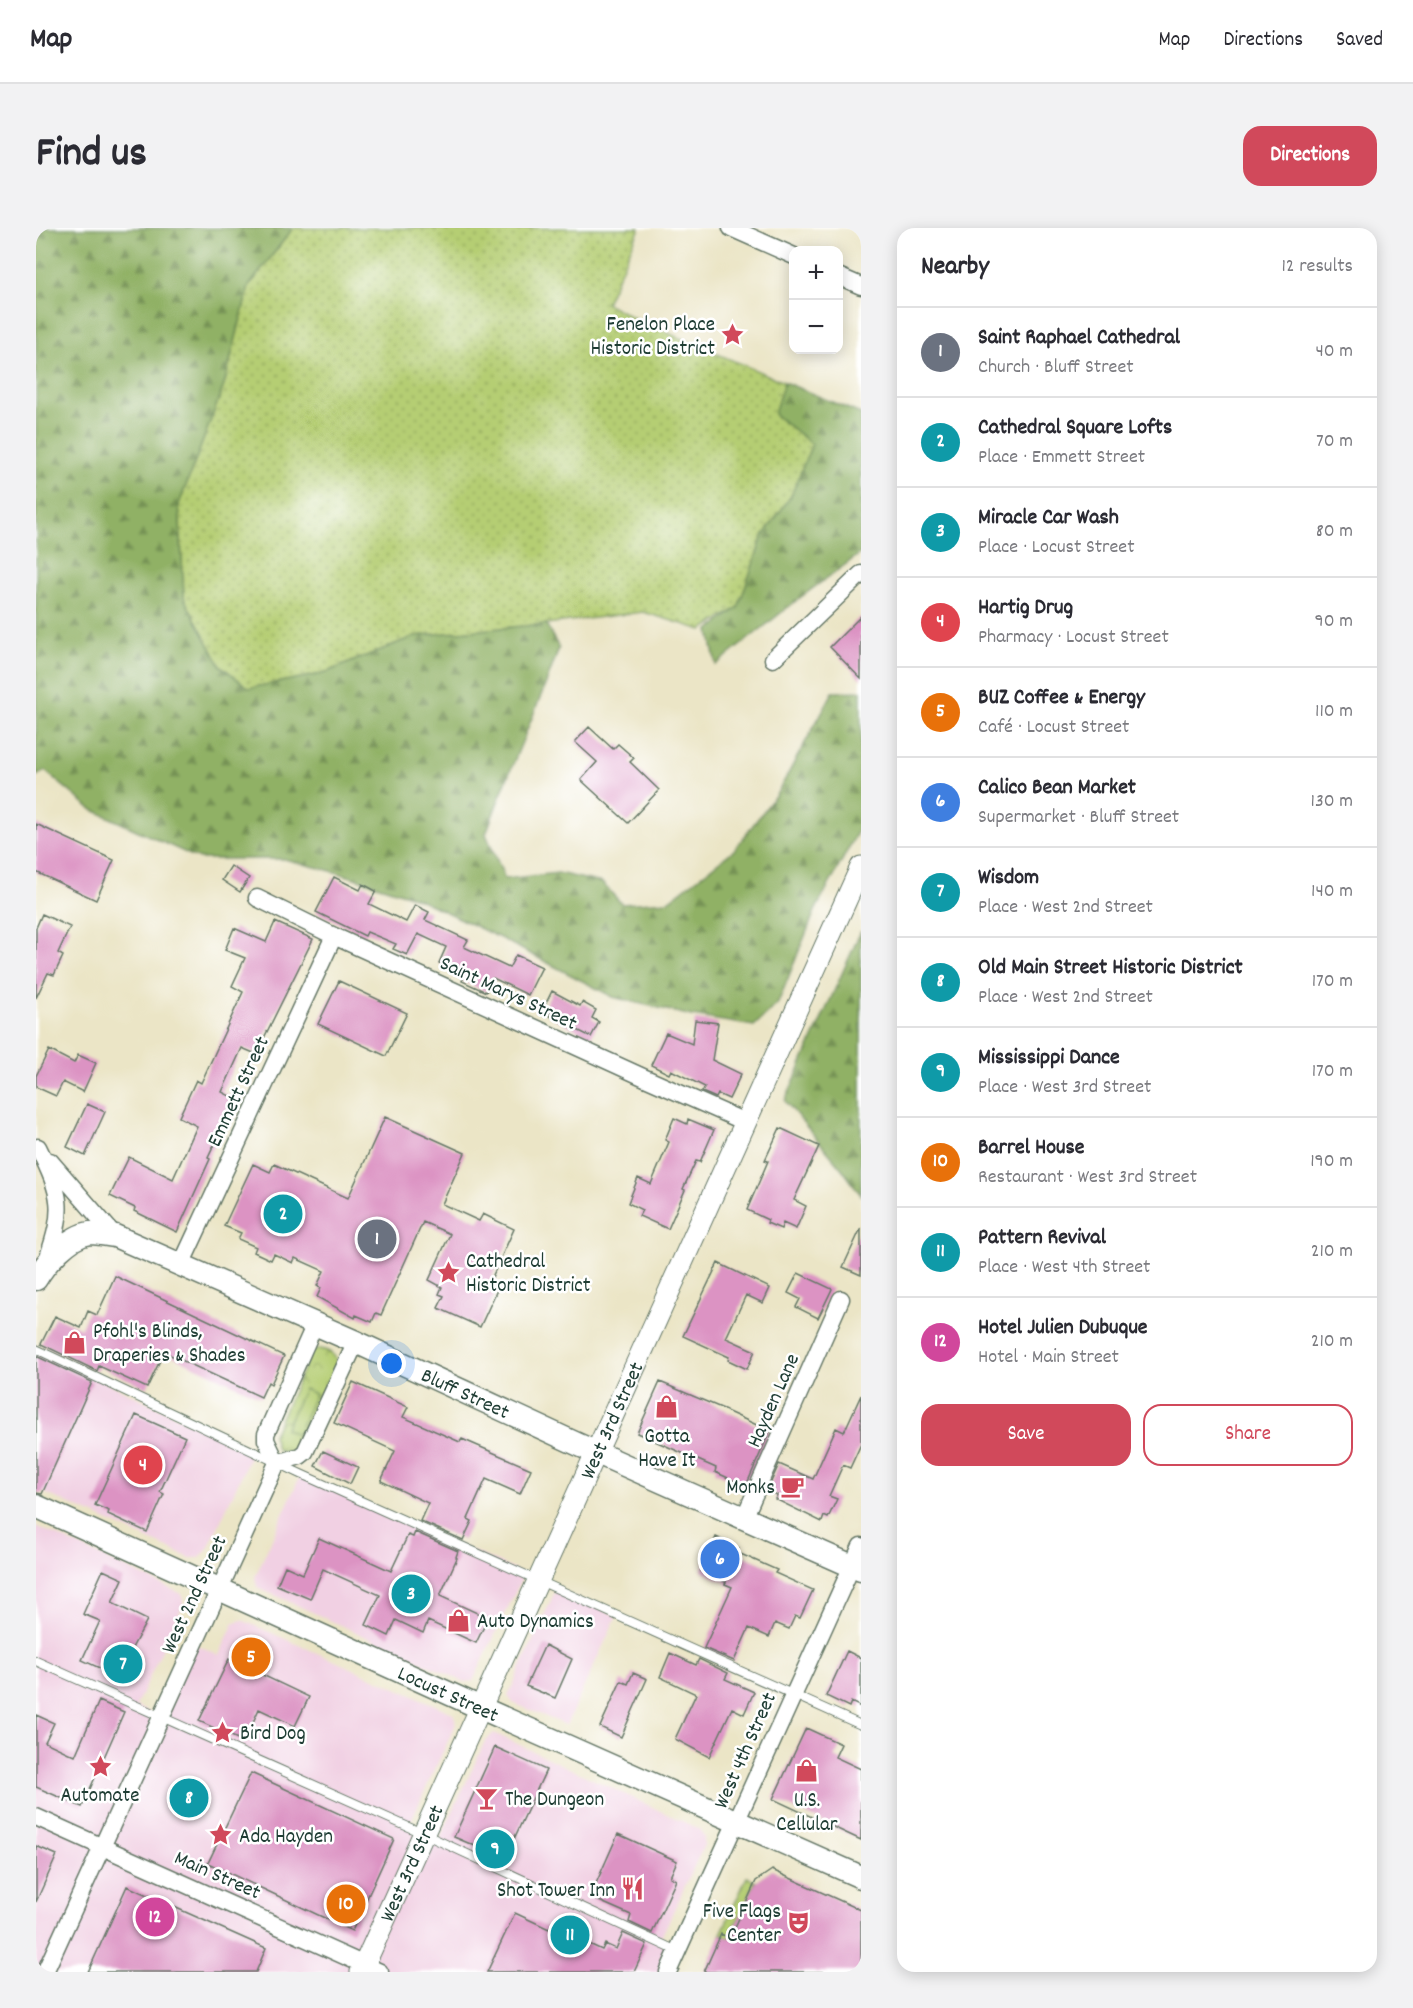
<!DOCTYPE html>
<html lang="en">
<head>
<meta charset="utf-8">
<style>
  body { margin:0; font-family:Dekko,sans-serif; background:#f2f2f3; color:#2b2b33 }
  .controls { position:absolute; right:18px; top:18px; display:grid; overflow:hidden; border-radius:12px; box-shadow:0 3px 15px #0003 }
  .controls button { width:54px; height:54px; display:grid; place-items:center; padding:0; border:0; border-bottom:2px solid #e1e1e2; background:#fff; color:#2b2b33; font:30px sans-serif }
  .you { position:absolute; left:356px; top:1136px; width:21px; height:21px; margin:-15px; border:4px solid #fff; border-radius:50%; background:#1a73e8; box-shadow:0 0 0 9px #1a73e833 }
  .badge { display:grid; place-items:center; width:39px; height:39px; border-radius:50%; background:#d1495b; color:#fff; font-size:20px; font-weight:700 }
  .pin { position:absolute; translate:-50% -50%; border:3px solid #fff; box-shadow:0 2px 6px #0006 }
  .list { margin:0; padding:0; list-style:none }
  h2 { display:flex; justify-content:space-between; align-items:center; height:78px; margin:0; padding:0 24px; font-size:26px }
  h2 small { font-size:20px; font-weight:400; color:#7c7c81 }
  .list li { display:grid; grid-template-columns:39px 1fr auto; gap:18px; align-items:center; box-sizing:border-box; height:90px; padding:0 24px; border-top:2px solid #e1e1e2 }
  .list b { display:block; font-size:22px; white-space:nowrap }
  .list p { margin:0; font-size:20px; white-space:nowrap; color:#7c7c81 }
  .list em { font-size:20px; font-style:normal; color:#7c7c81 }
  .actions { display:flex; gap:12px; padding:18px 24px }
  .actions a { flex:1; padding:14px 0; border:2px solid #d1495b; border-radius:18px; text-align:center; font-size:21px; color:#d1495b }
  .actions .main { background:#d1495b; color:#fff }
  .map { position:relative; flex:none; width:825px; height:1744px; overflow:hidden; border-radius:18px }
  header { display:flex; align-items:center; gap:36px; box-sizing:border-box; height:84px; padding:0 30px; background:#fff; border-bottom:2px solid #e1e1e2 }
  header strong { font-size:28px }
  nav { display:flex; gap:33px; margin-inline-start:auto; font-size:21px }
  .intro { display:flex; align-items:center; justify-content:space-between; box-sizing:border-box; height:144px; padding:0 36px }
  h1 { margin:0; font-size:42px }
  .button { padding:15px 27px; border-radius:18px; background:#d1495b; color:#fff; font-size:21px; font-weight:700 }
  main { display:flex; gap:36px; padding:0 36px }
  aside { flex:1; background:#fff; border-radius:18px; box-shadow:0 3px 15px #0003 }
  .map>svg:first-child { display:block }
  .built { fill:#f1d0e3 }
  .grass { fill:url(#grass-dots); stroke:#6a8654; stroke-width:1.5 }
  .forest { fill:url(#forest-firs); stroke:#58774c; stroke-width:1.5 }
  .park { fill:url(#park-crowns); stroke:#6a8654; stroke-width:1.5 }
  .garden { fill:#b5ce73; stroke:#6a8654; stroke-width:1.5 }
  .building { fill:#dc93c3 }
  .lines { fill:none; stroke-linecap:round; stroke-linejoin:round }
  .service-casing { stroke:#667867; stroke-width:10 }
  .minor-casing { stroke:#667867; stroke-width:19 }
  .tertiary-casing { stroke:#667867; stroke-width:23 }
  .secondary-casing { stroke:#667867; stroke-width:25 }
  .service { stroke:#fff; stroke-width:8 }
  .minor { stroke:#fff; stroke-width:16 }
  .tertiary { stroke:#fff; stroke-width:21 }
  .secondary { stroke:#fff; stroke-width:22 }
  .labels { text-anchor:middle; stroke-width:5; stroke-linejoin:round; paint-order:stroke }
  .poi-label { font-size:21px; fill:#1f3d34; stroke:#fff; text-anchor:start }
  .street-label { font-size:21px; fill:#1f3d34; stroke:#fff }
</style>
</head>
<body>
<header>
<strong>Map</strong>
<nav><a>Map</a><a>Directions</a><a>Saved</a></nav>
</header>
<div class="intro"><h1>Find us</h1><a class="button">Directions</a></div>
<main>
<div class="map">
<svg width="825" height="1744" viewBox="0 0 825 1744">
  <defs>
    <pattern id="grass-dots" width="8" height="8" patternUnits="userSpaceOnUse" patternTransform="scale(1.5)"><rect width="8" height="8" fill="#b5ce73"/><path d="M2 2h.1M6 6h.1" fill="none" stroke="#93a85f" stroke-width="1.8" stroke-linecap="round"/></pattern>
    <pattern id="forest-firs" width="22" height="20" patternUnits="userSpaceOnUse" patternTransform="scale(1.5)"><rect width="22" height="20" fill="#90b165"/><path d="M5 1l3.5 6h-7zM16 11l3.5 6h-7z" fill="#759154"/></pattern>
    <pattern id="park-crowns" width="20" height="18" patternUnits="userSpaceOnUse" patternTransform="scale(1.5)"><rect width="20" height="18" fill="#b5ce73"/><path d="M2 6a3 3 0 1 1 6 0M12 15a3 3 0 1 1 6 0" fill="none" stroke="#93a85f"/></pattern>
  </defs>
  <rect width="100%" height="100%" fill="#fff"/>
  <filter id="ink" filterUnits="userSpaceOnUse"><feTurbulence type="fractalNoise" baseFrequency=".0167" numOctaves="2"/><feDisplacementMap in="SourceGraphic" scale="12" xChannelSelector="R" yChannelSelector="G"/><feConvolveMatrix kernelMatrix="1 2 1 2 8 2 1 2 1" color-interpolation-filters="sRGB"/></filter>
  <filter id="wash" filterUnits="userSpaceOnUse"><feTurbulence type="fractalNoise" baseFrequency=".008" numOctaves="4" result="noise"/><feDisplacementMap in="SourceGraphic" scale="24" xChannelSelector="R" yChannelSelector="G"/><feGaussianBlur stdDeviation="1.35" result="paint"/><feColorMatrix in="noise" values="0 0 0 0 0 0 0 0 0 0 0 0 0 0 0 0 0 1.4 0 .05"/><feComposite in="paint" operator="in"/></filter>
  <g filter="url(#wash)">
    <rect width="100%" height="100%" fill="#ebe5c6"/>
    <!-- built -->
    <path class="built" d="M0,1121l216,103 -44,97 -8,9h-10l-154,-69z
      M265,1246l223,100 -51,107 -8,1 -208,-95 -2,-10z
      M0,1298l146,68 1,11 -47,101 25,12 34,-74 24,11 14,-30 2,-3 7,-2 211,93 3,9 -1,4 -47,101 31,14 46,-100 9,-8 205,96 5,7v9l-45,97 18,9 -9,21h-632z
      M520,1361l61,27 -51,109 -53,-22 -5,-7z"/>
    <!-- grass -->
    <path class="grass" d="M257,0h347l-34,75 31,17 147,62 -10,32 38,30 -21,52 -28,40 -25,72 -36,22 -59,-18 -97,12 -131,12 -93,38 -73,14 -29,-23 -36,-67 -5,-94 45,-119 25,-99z"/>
    <!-- forest -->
    <path class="forest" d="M7,0h250l-44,58 -25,99 -45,119 5,94 36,67 29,23 73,-14 93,-38 131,-12 13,24c-22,63 -51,123 -73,186l19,45 53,-6 44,10 20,21 46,-3 66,-51 44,-58 55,-100 28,-1v134l-46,86 -37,92 -24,23 -62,-10 -79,-19 -111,-58 -85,-41 -78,-25 -55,-14h-85l-108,-50 -46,-38 -9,5v-531z
      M748,154l77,32v139l-64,47 -81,65 -7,-35 29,-22 25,-72 28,-40 21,-52 -38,-30z
      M825,703v264l-18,-25 -58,-69z"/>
    <!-- park -->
    <path class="park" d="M283,1121c9,1 16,5 19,14l-39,86c-8,4 -13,6 -22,1l-4,-15 38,-83z"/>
    <!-- garden -->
    <path class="garden" d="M268,1161l11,5 -18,41 -12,-6z
      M711,1649l9,4 -26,57 -9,-4z"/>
    <g id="blocks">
      <!-- building -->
      <path class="building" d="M825,388v63l-31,-32z
        M553,499l24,22 5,-5 16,14 -4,4 29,28 -31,33 -47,-43 16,-18 -22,-20z
        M0,596l78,36 -18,40 -60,-28z
        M195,638l18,12 -9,14 -18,-12z
        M298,649l26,13 3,-6 13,7 -7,13 37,18 9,-17 14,7 -4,8 43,20 -4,7 45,21 7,-13 26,12 -14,28 -35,-17 -7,14 -24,-11 3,-6 -26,-12 7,-16 -28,-13 -11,21 -14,-6 3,-5 -29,-12 -2,4 -49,-24z
        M6,686l28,13 -12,26 5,3 -9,19 -6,-2 -12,25v-70z
        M239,694l38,17 -57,115 -14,-6 -20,44 14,7 -28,59 2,1 -33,73 -43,-21 1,-3 -25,-12 19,-39 44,22 24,-53 -18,-9 17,-37 5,3 42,-91 -11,-6 13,-28 -20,-8 9,-22 32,14z
        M303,753l68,32 -21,43 -68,-32z
        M516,763l28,15 2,-4 14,8 -4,8 7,4 -8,15 -43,-22 2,-3 -7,-3z
        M659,792l23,3 -6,37 29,14 -12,25 -11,-5 -2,4 -14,-6 3,-5 -34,-17 -2,4 -18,-9 15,-32 26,11z
        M13,822l25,13 4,-8 18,8 -13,29 -20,-10 -7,14 -20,-9v-11z
        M51,876l18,8 -20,44 -18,-9z
        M349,889l80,36 -23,51 37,17 4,-7 31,15 -26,57 9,4 -17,37 -42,-19 6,-12 -5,-2 3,-7 -13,-7 21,-46 -27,-12 -42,93 -5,-2 -4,9 -16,-7 -1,3 -38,-21 4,-9 -4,-2 7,-15 -29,-13 -2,5 -19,-9 -3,6 -17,-8 2,-5 -18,-8 3,-6 -17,-7 29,-62 17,8 4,-8 74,34z
        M638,890l13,6 1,-5 26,11 -14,32 -4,-1 -13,28 2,1 -17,39 -29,-13 3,-6 -14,-7 10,-25 13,6 18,-42 -4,-2z
        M744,900l39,18 -25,54 12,6 -10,23 -13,-6 -2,6 -14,-6 1,-3 -21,-10 21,-49 -3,-1z
        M825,1000v47l-18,-8z
        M682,1035l52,25 -7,15 -17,-8 -20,43 29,13 -8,18 -19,-9 1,-3 -46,-21z
        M762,1045l34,16 -14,29 -22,-11 4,-8 -12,-6z
        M79,1048l169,80 -13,28 -3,-2 -7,15 -97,-45 -17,36 -48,-22 -2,5 -56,-27 14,-28 26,12 7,-17 9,4z
        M0,1128l56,26 -50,112 -6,-1z
        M317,1154l55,25 -5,10 57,25 2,-3 69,30 -11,25 -34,-15 -18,40 4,2 -9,19 -43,-19 8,-18 -47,-22 14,-30 -61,-28z
        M624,1154l66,28v1l44,20 -24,55 -31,-14 1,-4 -79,-35z
        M825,1167v49l-11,24 -7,-3 -14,31 8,3 -9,19 -4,-2 -2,6 -47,-23 2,-4 -10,-4 12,-27 34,15 23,-51 8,4z
        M100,1187l49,22 -25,55 4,2 -17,38 -39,-18 1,-3 -14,-6z
        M287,1223l35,16 -8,17 -35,-18z
        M379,1304l43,19 -2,6 1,1 -17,38 48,22 -12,25 -48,-22 -5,12 -27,-13 -7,16 -23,-11 14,-30 -57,-26 -13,30 -33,-14 8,-19 18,8 16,-36 72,33 17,-36 5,2z
        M680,1309l23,11 -3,4 41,18 -2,3 38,17 -13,28 -5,-2 -6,13 -14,-6 -6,14 -20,-9 -15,33 -30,-13 28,-61 -7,-3 1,-2 -25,-11z
        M67,1342l20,9 -11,24 35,17 -30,56 -35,-16 18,-39 -17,-7z
        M509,1417l27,14 -17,39 -29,-12z
        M209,1419l18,9 -7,16 53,25 -14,29 -36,-17 -15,33 -45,-21 30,-62 8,4z
        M811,1423l14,7v49l-10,-5 -2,5 -23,-11z
        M634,1425l26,12 3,-6 29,14 -3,6 29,13 -10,22 -12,-6 -23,49 -34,-18 21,-45 -36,-17z
        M597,1445l14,6 -26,58 -21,-10 21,-46 7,3z
        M63,1473l25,11 -42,95 -46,-20v-72l18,8 -9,19 30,14z
        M770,1500l35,16 -6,13 26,12v71l-88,-41z
        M459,1519l51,23 -39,84 -25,-11 -2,5 -26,-11z
        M215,1545l143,66 -42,92 -144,-68z
        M582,1606l59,27 -7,16 6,3 -24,53 -23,-11 2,-7 -41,-18z
        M0,1618l21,9 -21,47z
        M736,1642l89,40v62h-157l17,-38 9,4 26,-57z
        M91,1658l139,62 -10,24h-168z
        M479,1685l34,16 2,-3 51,24 3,-6 11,5 7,-16 24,11 -13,28h-147z"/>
    </g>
  </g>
  <g filter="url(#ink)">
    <use href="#blocks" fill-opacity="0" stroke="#667867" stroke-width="1.5"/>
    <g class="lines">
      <defs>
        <path id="service" d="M0,1121l265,125 560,251
          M0,1433l388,173 253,117"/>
        <path id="minor" d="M695,0l63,28
          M802,48l23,10
          M737,431l88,-85
          M221,670l77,38 309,141 102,45
          M2,919c24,49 27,61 9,113
          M14,933l65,75
          M145,1037l153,-329
          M241,1235l-11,-23v-6l49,-110
          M708,1290l97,-219
          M0,1589l344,155
          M9,1744l232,-509 23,-7 5,-4 51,-110
          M632,1744l193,-426"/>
        <g id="tertiary">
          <path id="s1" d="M325,1744c169,-368 332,-737 500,-1105"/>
        </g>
        <g id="secondary">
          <path id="s2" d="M0,1051c10,-17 33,-43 54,-46 8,0 17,2 25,3l241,106 221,102 284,126"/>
          <path id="s3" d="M0,1278l445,202 380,169"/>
        </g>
      </defs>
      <!-- service casing -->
      <use href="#service" class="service-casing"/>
      <!-- minor casing -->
      <use href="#minor" class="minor-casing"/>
      <!-- tertiary casing -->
      <use href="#tertiary" class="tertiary-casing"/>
      <!-- secondary casing -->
      <use href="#secondary" class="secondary-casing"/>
      <!-- service -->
      <use href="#service" class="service"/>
      <!-- minor -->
      <use href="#minor" class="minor"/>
      <!-- tertiary -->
      <use href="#tertiary" class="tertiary"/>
      <!-- secondary -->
      <use href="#secondary" class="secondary"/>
    </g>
  </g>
  <!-- icons -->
  <defs>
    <symbol id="sight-bare" viewBox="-9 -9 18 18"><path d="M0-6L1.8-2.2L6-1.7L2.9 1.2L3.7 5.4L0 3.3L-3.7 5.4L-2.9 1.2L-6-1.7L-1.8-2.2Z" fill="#d1495b" stroke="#fff" stroke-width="2.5" paint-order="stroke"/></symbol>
    <symbol id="shop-bare" viewBox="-9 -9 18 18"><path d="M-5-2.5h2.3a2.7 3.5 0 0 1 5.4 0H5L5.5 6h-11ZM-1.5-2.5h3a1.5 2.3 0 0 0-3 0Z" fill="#d1495b" stroke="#fff" stroke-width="2.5" paint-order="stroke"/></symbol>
    <symbol id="cafe-bare" viewBox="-9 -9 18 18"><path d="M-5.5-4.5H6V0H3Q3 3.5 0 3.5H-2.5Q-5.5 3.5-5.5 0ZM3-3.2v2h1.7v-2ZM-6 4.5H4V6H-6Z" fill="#d1495b" stroke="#fff" stroke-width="2.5" paint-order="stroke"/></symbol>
    <symbol id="bar-bare" viewBox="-9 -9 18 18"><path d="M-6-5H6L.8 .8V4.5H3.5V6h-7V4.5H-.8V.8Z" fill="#d1495b" stroke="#fff" stroke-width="2.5" paint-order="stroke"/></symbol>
    <symbol id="restaurant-bare" viewBox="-9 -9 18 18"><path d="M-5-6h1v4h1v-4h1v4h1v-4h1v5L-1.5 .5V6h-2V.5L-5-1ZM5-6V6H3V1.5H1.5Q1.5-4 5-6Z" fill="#d1495b" stroke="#fff" stroke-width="2.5" paint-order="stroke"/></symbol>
    <symbol id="theatre-bare" viewBox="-9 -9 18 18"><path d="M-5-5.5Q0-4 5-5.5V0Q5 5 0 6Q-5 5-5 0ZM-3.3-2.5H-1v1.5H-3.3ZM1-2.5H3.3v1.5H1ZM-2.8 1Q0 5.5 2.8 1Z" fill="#d1495b" stroke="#fff" stroke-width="2.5" paint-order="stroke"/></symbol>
  </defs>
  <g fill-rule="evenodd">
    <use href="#sight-bare" x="680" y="90" width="33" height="33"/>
    <use href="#sight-bare" x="396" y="1028" width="33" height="33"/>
    <use href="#shop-bare" x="22" y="1098" width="33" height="33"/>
    <use href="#shop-bare" x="614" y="1162" width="33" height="33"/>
    <use href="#cafe-bare" x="740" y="1242" width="33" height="33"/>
    <use href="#shop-bare" x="406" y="1376" width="33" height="33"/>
    <use href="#sight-bare" x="170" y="1488" width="33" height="33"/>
    <use href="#sight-bare" x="48" y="1522" width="33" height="33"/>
    <use href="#shop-bare" x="754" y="1526" width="33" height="33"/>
    <use href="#bar-bare" x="434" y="1554" width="33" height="33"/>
    <use href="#sight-bare" x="168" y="1590" width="33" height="33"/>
    <use href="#restaurant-bare" x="580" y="1644" width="33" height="33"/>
    <use href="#theatre-bare" x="746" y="1678" width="33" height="33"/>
  </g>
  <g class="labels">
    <!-- poi labels -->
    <g class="poi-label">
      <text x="679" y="102" text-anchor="end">Fenelon Place<tspan x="679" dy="24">Historic District</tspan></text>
      <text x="430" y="1039">Cathedral<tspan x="430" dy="24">Historic District</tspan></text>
      <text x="57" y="1109">Pfohl's Blinds,<tspan x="57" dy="24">Draperies &amp; Shades</tspan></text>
      <text x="631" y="1214" text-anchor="middle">Gotta<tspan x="631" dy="24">Have It</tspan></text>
      <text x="739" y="1265" text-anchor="end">Monks</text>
      <text x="441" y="1399">Auto Dynamics</text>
      <text x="204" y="1511">Bird Dog</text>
      <text x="64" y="1573" text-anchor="middle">Automate</text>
      <text x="469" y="1577">The Dungeon</text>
      <text x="771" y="1578" text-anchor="middle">U.S.<tspan x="771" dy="24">Cellular</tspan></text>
      <text x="203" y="1614">Ada Hayden</text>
      <text x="579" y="1668" text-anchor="end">Shot Tower Inn</text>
      <text x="745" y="1689" text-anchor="end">Five Flags<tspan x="745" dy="24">Center</tspan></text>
    </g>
    <!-- street labels -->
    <g class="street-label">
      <text transform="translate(473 764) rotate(25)" y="7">Saint Marys Street</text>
      <text transform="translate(201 863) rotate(-65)" y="7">Emmett Street</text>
      <text dy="7" stroke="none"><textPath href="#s2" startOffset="482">Bluff Street</textPath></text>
      <text transform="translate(736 1172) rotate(-66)" y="7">Hayden Lane</text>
      <text dy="7" stroke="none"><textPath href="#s1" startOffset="606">West 3rd Street</textPath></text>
      <text transform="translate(157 1366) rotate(-65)" y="7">West 2nd Street</text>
      <text dy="7" stroke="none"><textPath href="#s3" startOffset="453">Locust Street</textPath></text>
      <text transform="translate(708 1522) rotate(-66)" y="7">West 4th Street</text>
      <text dy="7" stroke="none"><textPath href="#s1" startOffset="120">West 3rd Street</textPath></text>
      <text transform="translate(182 1646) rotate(24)" y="7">Main Street</text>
    </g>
  </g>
</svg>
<div class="controls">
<button>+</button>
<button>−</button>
</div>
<div class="you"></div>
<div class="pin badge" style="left:341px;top:1011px;background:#6b7280">1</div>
<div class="pin badge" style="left:247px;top:986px;background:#0f9aa8">2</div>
<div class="pin badge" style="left:375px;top:1366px;background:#0f9aa8">3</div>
<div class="pin badge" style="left:107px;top:1237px;background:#e0444e">4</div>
<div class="pin badge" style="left:215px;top:1429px;background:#e8710a">5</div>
<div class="pin badge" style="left:684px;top:1331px;background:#3f7fe0">6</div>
<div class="pin badge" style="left:87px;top:1436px;background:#0f9aa8">7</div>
<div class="pin badge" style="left:153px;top:1570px;background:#0f9aa8">8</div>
<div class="pin badge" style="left:459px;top:1621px;background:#0f9aa8">9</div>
<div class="pin badge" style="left:310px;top:1676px;background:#e8710a">10</div>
<div class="pin badge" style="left:534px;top:1707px;background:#0f9aa8">11</div>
<div class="pin badge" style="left:119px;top:1689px;background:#d1479c">12</div>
</div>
<aside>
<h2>Nearby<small>12 results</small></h2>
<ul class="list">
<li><span class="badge" style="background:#6b7280">1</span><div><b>Saint Raphael Cathedral</b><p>Church · Bluff Street</p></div><em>40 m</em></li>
<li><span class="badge" style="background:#0f9aa8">2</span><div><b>Cathedral Square Lofts</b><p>Place · Emmett Street</p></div><em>70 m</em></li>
<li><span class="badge" style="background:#0f9aa8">3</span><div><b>Miracle Car Wash</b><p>Place · Locust Street</p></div><em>80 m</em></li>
<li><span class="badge" style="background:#e0444e">4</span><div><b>Hartig Drug</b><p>Pharmacy · Locust Street</p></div><em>90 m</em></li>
<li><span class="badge" style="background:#e8710a">5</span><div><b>BUZ Coffee &amp; Energy</b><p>Café · Locust Street</p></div><em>110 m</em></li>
<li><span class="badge" style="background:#3f7fe0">6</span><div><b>Calico Bean Market</b><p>Supermarket · Bluff Street</p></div><em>130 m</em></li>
<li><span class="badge" style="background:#0f9aa8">7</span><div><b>Wisdom</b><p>Place · West 2nd Street</p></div><em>140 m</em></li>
<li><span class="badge" style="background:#0f9aa8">8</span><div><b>Old Main Street Historic District</b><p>Place · West 2nd Street</p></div><em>170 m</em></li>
<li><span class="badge" style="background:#0f9aa8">9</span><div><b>Mississippi Dance</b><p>Place · West 3rd Street</p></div><em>170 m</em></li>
<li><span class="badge" style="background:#e8710a">10</span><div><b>Barrel House</b><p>Restaurant · West 3rd Street</p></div><em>190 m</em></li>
<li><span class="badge" style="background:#0f9aa8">11</span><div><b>Pattern Revival</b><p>Place · West 4th Street</p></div><em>210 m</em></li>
<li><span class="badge" style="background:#d1479c">12</span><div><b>Hotel Julien Dubuque</b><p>Hotel · Main Street</p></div><em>210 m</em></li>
</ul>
<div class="actions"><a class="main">Save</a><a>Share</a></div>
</aside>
</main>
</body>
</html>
